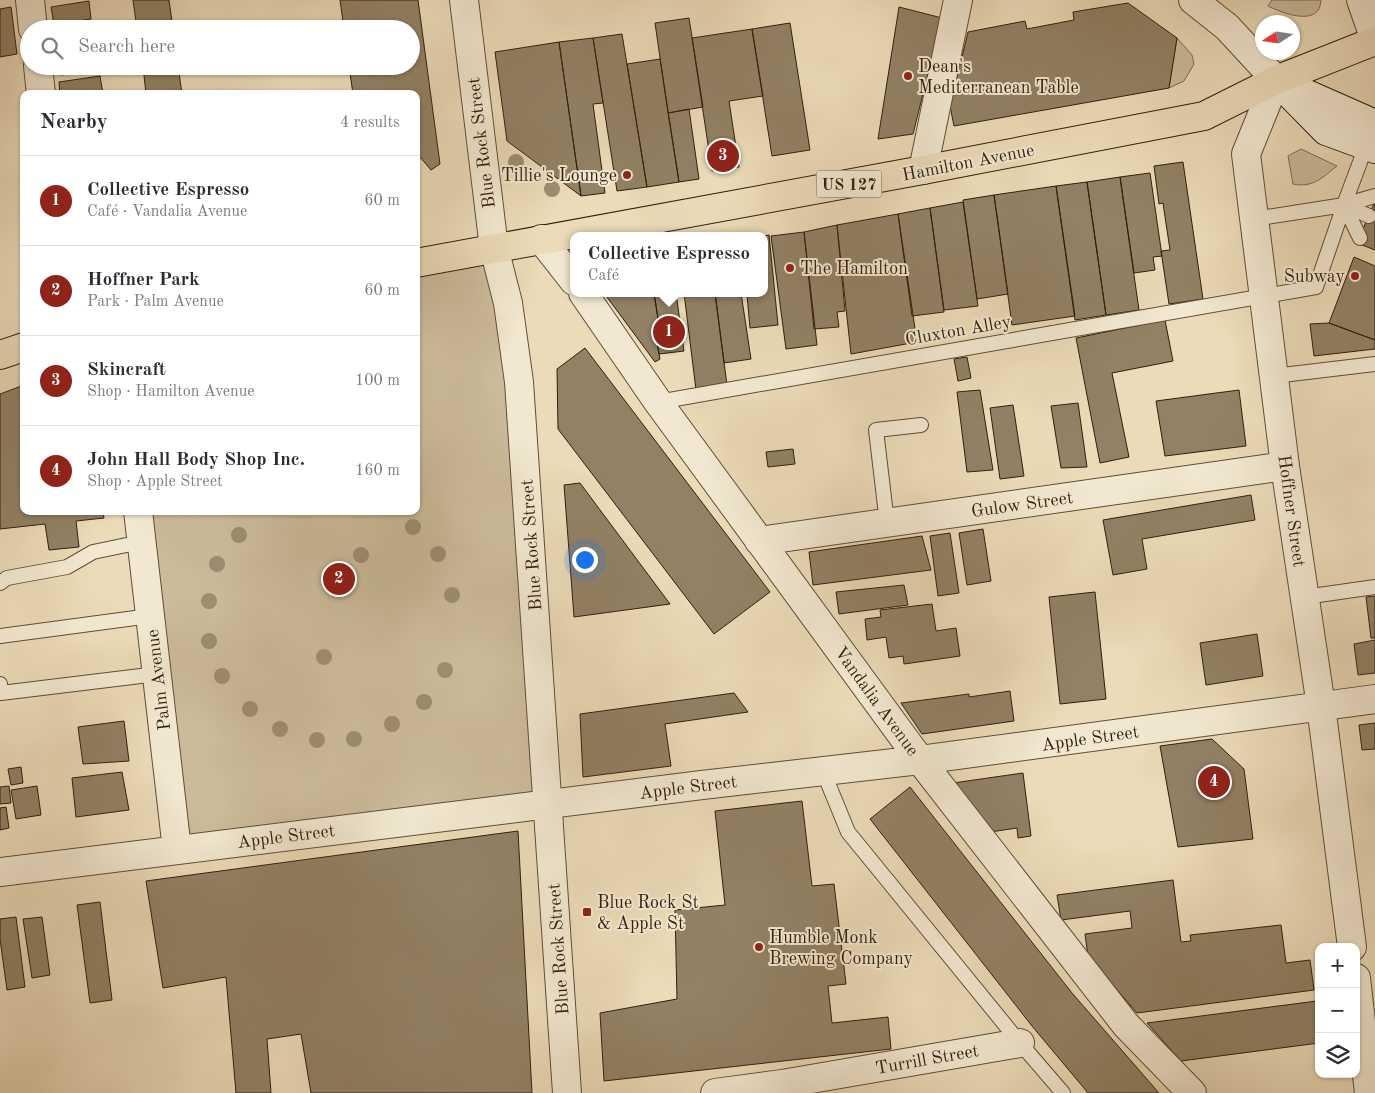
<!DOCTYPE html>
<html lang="en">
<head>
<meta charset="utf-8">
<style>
  body { margin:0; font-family:"Old Standard TT",serif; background:#f7f7f7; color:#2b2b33 }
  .controls { position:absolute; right:15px; bottom:15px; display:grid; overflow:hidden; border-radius:10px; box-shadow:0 1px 4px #0004 }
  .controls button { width:45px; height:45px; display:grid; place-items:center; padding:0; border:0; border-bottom:1px solid #e1e1e2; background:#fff; color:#2b2b33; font:25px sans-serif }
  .compass { position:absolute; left:1255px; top:15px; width:45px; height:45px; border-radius:50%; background:#fff; box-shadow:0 1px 4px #0004; rotate:258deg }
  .you { position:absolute; left:584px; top:559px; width:18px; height:18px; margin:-12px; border:4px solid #fff; border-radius:50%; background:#1a73e8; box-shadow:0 0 0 8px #1a73e833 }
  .badge { display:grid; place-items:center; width:32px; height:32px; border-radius:50%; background:#8f2418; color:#fff; font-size:16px; font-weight:700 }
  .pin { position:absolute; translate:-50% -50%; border:2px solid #fff; box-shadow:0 1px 5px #0006 }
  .popup { position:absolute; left:570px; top:232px; width:198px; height:65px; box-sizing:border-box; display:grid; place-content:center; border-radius:10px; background:#fff; filter:drop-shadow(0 1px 4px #0005); font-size:16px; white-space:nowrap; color:#7c7c81 }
  .popup b { font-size:19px; color:#2b2b33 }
  .popup::after { content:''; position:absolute; left:50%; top:100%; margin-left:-10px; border:10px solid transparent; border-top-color:#fff }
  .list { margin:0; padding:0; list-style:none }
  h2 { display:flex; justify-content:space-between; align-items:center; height:65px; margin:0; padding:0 20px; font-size:21px }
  h2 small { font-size:16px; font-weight:400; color:#7c7c81 }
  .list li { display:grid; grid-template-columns:32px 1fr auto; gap:15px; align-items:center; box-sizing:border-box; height:90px; padding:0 20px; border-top:1px solid #e1e1e2 }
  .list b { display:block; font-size:19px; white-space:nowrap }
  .list p { margin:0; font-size:16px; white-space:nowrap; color:#7c7c81 }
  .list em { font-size:16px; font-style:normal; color:#7c7c81 }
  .icon { flex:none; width:28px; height:28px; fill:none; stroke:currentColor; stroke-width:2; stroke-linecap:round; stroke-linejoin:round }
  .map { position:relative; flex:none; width:1375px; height:1093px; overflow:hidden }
  .search { position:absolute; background:#fff; box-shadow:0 1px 4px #0004; left:20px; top:20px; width:400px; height:55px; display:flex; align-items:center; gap:12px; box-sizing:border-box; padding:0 18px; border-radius:28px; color:#7c7c81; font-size:19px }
  .panel { position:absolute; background:#fff; box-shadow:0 1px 4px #0004; left:20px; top:90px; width:400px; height:425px; border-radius:10px }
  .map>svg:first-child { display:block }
  .green { fill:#cbbb9b; stroke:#7e6d54 }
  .building { fill:#918165; stroke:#301f0c }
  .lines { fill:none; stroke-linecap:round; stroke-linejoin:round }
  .service-casing { stroke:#5f4e37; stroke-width:16 }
  .minor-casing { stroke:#5f4e37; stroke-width:30 }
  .tertiary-casing { stroke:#5f4e37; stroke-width:30 }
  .secondary-casing { stroke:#301f0c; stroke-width:30 }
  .primary-casing { stroke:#301f0c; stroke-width:30 }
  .service { stroke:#f2e8d1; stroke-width:14 }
  .minor { stroke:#f2e8d1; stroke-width:28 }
  .tertiary { stroke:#f2e8d1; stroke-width:28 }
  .secondary { stroke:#f2e8d1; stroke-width:28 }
  .primary { stroke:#ebdbb8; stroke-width:28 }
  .tree { fill:#9d8d71 }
  .poi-dot { fill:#8f2418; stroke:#f2e8d1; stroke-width:2 }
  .labels { text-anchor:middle; stroke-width:4; stroke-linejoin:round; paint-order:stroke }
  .shield { fill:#f2e8d1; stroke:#6a5b47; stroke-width:1 }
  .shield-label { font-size:16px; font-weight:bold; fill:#301f0c }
  .poi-label { font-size:18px; fill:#301f0c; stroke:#f2e8d1; text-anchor:start }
  .street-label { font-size:18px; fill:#301f0c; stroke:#f2e8d1 }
</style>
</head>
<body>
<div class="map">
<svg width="1375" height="1093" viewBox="0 0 1375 1093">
  <rect width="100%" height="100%" fill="#ebdbb8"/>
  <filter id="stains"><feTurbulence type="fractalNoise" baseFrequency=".004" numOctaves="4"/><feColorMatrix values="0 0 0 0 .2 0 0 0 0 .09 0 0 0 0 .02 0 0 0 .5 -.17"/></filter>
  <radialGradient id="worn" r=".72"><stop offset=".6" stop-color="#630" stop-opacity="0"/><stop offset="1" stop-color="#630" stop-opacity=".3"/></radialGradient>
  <!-- green -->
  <path class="green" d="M1272,0h49c-1,28 -39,13 -53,6z
    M1177,38l15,17 2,9 -10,17 -15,7z
    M1301,149l36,17c-15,12 -24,22 -44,18l-5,-28z
    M494,248l55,556 -372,46 -39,-339h278v-248z"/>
  <!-- building -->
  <path class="building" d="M133,0h36l4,29h-36z
    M340,0h78l22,164 -9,6 -11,-13 -4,3v-66h-63l-4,-28h62v-37h-67z
    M89,1l2,18 -37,6 -3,-18z
    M1128,3l49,35 -8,50 -215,38 -4,-20 18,-74 57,-11 2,8 47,-9 -1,-8z
    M11,7l6,47 -17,3v-48z
    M899,7l43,11 -29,116 -35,5z
    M689,18l14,89 -35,6 -13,-90z
    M790,23l20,127 -38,6 -20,-127z
    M92,25l1,4h-28z
    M752,29l11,67 -34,5 10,66 -27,4 -20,-133z
    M622,34l25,153 -30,4 -24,-153z
    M593,38l10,65 -10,1 12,89 -24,3 -22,-154z
    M559,42l22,154 -74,-55 -12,-89z
    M660,59l19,123 -32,5 -20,-123z
    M59,66h41v4l-39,5z
    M143,66h35l4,28h-36z
    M100,76l3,18h-43l-1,-12z
    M689,109l10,70 -20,3 -11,-69z
    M1183,162l20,137 -34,5 -8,-53 9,-1 -7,-47 -4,1 -5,-38z
    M1150,173l12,83 -9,1 2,13 -21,3 -14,-96z
    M1120,177l19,133 -33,5 -19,-133z
    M1087,182l19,133 -31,5 -19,-134z
    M1056,186l19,130 -63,9 -18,-130z
    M994,195l14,99 -31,5 -14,-99z
    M1375,201v49l-18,-7z
    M963,202l15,104 -34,4 -14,-102z
    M930,208l14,104 -32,4 -14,-102z
    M898,214l19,128 -66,12 -14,-129z
    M837,225l8,86 -8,1 2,15 -25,2 -10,-97z
    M804,232l13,113 -31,4 -15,-113z
    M769,235l9,90 -28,3 -3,-33 -5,1 -1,-3h23v-57z
    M1354,257l21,9v74l-46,-17z
    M604,293h50l5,32 -5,1 6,33 -5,3z
    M654,293h22l8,58 -25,3 -5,-28 5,-1z
    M684,293h31l12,92 -31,5z
    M715,293h26l10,66 -27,4z
    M1165,320l8,41 -61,12 17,84 -29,6 -24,-125z
    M1329,323l46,17v9l-61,7 -4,-32z
    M585,348l185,244 -56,42 -156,-205 -1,-60z
    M967,357l4,21 -13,3 -4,-22z
    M24,385v126h79l1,7 -28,3 3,26 -30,3 -4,-26 -45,5v-135z
    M980,390l13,80 -26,2 -10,-80z
    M1239,390l7,56 -81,10 -9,-55z
    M1078,403l9,64 -26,1 -10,-62z
    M1013,405l11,71 -24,3 -10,-71z
    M793,449l2,15 -27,3 -2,-15z
    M580,483l90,121 -96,13 -10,-132z
    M1251,495l4,25 -113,19 5,30 -34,6 -10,-55z
    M983,529l8,52 -24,4 -8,-52z
    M950,533l9,60 -21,3 -8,-60z
    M922,536l9,34 -118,15 -4,-33z
    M904,585l4,20 -69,9 -3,-22z
    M1095,592l11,107 -46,5 -11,-107z
    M1375,596v42h-4l-5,-41z
    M932,604l4,27 20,-3 4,28 -56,8 -1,-8 -14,2 -3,-21 -19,3 -2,-21 16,-2 -1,-7z
    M1257,634l6,42 -57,9 -6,-42z
    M1375,640v33l-17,2 -4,-31z
    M1010,691l4,30 -92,13 -21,-31 68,-9v3z
    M734,693l14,19 -83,12 6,42 -88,11 -3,-63z
    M124,721l5,40 -46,3 -5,-37z
    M1375,723v26l-13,1 -3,-25z
    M1212,739l32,30 9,70 -75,8 -18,-101z
    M21,767l2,16 -12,2 -3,-16z
    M122,772l7,38 -53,7 -4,-39z
    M1023,773l8,63 -13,2 -1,-10 -27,4 -37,-49z
    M9,786l2,17 -11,1v-17z
    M37,786l4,29 -25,4 -5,-29z
    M910,787l162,206 87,100h-71l-56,-67 -162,-207z
    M802,801l10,85 22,-2 12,100 -18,2 4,37 56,-6 3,32 -287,32 -4,-68 77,-14 -2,-89 50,-5 -10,-94z
    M6,807l3,21 -9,2v-22z
    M518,831l14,262h-221l-10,-59 -34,5 4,54h-35l-10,-116 -63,11 -17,-107z
    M1173,880l8,62 10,-1 -1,-6 91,-10 5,38 24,-3 4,30 -177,23 -49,-57 -3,-22 47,-6 -2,-17 -69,9 -4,-25z
    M100,902l12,98 -22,3 -13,-98z
    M16,917l9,70 -18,3 -7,-51v-20z
    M42,917l8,58 -18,3 -9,-59z
    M1317,1001l2,42 -138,18 -34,-38z"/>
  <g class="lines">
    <defs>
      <path id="service" d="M1254,219l90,-14 22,-59
        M1360,238l-16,-33 25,11
        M1274,376l101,-12
        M658,402l658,-115 28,-82 31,-9
        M887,523l-11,-93 45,-5
        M0,583l7,-5 60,-11 26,-15 48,-10
        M1305,597l70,-10
        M0,636l150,-20
        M0,684l1,9 156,-19
        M823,771l25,61 172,211 43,50"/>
      <path id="minor" d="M30,0l3,29
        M1361,0l14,40
        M38,66l3,28
        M1276,80l-30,74 39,312 36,240 31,241
        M923,170l35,-170
        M541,239l33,42
        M583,293l75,109 262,358 206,265 66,68
        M138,511l39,339
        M759,541l526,-75
        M0,872l702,-87 218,-25 455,-61
        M1356,978l13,115
        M715,1093l67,-9 238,-41"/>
      <path id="tertiary" d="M464,0l30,248 14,55 11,79 48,711
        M1193,0l34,27 49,53"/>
      <path id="secondary" d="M1276,80l50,51 49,18
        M1289,86l86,38"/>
      <path id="primary" d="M416,263l507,-93 281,-54 72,-36 99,-39
        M0,355l24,-8"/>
    </defs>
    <!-- service casing -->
    <use href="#service" class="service-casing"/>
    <!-- minor casing -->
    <use href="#minor" class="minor-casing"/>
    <!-- tertiary casing -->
    <use href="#tertiary" class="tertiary-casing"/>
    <!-- secondary casing -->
    <use href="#secondary" class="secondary-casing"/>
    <!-- primary casing -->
    <use href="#primary" class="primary-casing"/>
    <!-- service -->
    <use href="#service" class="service"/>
    <!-- minor -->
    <use href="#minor" class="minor"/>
    <!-- tertiary -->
    <use href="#tertiary" class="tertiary"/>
    <!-- secondary -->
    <use href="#secondary" class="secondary"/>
    <!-- primary -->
    <use href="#primary" class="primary"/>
  </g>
  <!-- trees -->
  <g class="tree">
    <circle cx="516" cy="162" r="8"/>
    <circle cx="552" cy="189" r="8"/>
    <circle cx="413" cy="527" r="8"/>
    <circle cx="239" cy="535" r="8"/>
    <circle cx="438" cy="554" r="8"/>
    <circle cx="361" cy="555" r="8"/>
    <circle cx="217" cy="564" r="8"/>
    <circle cx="452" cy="595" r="8"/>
    <circle cx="209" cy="601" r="8"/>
    <circle cx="209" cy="641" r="8"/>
    <circle cx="324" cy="657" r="8"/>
    <circle cx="445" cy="670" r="8"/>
    <circle cx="222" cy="676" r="8"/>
    <circle cx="424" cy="702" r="8"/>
    <circle cx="250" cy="709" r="8"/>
    <circle cx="392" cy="724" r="8"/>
    <circle cx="280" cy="729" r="8"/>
    <circle cx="354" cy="739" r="8"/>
    <circle cx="317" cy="740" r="8"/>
  </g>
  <!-- markers -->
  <g class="poi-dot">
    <circle cx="908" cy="76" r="5"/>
    <circle cx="627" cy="175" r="5"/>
    <circle cx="790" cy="268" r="5"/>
    <circle cx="1355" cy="276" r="5"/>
    <rect x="582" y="907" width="10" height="10" rx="2.5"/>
    <circle cx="759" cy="947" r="5"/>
  </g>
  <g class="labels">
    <!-- shield labels -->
    <rect class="shield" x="816.5" y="170.5" width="65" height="27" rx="4"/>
    <g class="shield-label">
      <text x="849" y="190">US 127</text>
    </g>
    <!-- poi labels -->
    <g class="poi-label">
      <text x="918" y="72">Dean's<tspan x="918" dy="21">Mediterranean Table</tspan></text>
      <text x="617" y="181" text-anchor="end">Tillie's Lounge</text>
      <text x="800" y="274">The Hamilton</text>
      <text x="1345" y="282" text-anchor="end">Subway</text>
      <text x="597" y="908">Blue Rock St<tspan x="597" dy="21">&amp; Apple St</tspan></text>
      <text x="769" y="943">Humble Monk<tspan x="769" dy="21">Brewing Company</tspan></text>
    </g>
    <!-- street labels -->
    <g class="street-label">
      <text transform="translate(481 143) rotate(-97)" y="6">Blue Rock Street</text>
      <text transform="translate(968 162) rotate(-11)" y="6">Hamilton Avenue</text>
      <text transform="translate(958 330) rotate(-10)" y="6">Cluxton Alley</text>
      <text transform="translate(1022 504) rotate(-8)" y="6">Gulow Street</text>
      <text transform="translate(1292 511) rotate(82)" y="6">Hoffner Street</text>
      <text transform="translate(531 545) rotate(-94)" y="6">Blue Rock Street</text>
      <text transform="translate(158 680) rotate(-97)" y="6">Palm Avenue</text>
      <text transform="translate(877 701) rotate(54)" y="6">Vandalia Avenue</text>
      <text transform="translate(1090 738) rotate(-8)" y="6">Apple Street</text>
      <text transform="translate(688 787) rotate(-7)" y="6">Apple Street</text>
      <text transform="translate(286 836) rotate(-7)" y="6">Apple Street</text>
      <text transform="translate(558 949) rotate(-94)" y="6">Blue Rock Street</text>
      <text transform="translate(927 1059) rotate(-10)" y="6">Turrill Street</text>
    </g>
  </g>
  <rect width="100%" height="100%" filter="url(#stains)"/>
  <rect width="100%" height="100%" fill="url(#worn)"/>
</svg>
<div class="controls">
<button>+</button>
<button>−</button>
<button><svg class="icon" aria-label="layers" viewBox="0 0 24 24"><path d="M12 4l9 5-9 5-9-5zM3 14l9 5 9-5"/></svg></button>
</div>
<svg class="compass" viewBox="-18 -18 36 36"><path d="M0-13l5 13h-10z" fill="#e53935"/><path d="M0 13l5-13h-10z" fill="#7c7c81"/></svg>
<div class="you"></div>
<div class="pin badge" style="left:669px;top:332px">1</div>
<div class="popup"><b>Collective Espresso</b>Café</div>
<div class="pin badge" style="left:339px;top:579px">2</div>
<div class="pin badge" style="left:723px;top:156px">3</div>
<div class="pin badge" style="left:1214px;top:782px">4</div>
<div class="search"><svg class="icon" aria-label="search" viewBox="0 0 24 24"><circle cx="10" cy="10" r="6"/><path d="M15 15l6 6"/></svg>Search here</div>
<section class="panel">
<h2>Nearby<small>4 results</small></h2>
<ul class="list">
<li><span class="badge">1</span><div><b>Collective Espresso</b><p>Café · Vandalia Avenue</p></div><em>60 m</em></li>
<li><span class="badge">2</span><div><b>Hoffner Park</b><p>Park · Palm Avenue</p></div><em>60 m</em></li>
<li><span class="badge">3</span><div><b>Skincraft</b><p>Shop · Hamilton Avenue</p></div><em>100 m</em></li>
<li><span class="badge">4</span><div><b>John Hall Body Shop Inc.</b><p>Shop · Apple Street</p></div><em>160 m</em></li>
</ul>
</section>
</div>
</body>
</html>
